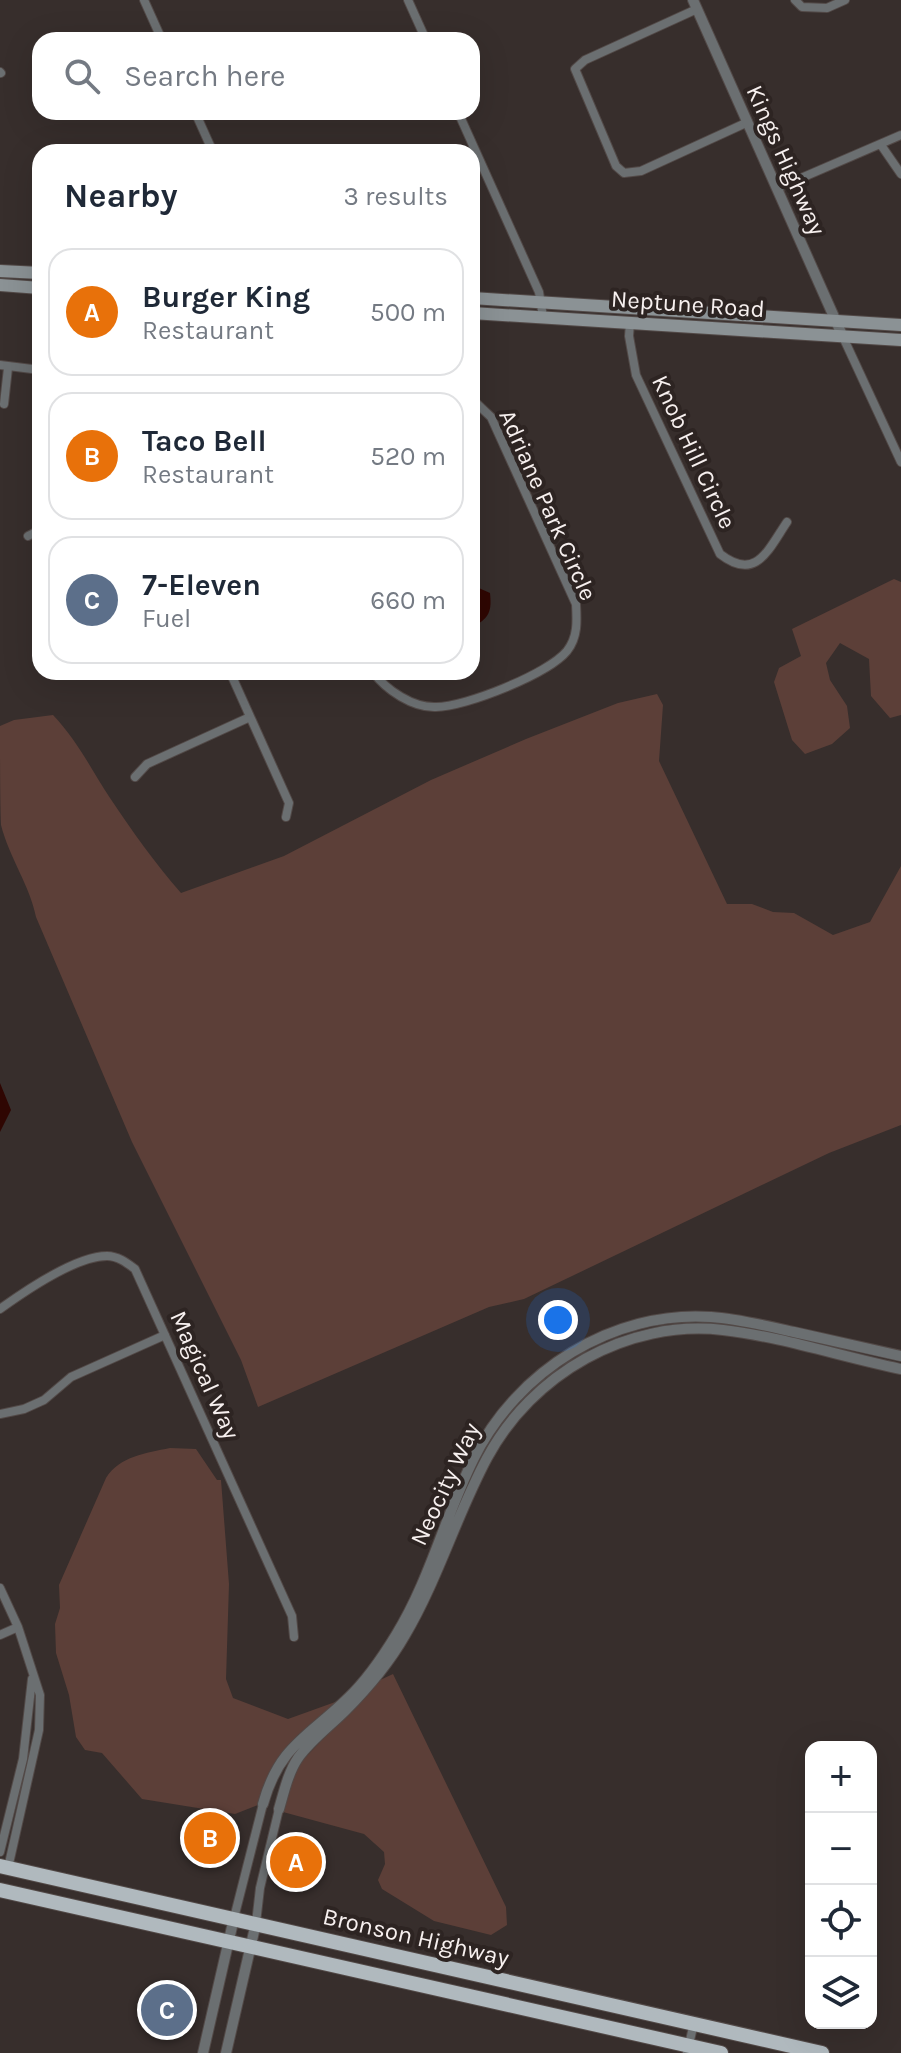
<!DOCTYPE html>
<html lang="en">
<head>
<meta charset="utf-8">
<style>
  body { margin:0; font-family:Karla,sans-serif; background:#f2f2f3; color:#1f2937 }
  .controls { position:absolute; right:24px; bottom:24px; display:grid; overflow:hidden; border-radius:16px; box-shadow:0 8px 32px #0002 }
  .controls button { width:72px; height:72px; display:grid; place-items:center; padding:0; border:0; border-bottom:2px solid #e0e1e3; background:#fff; color:#1f2937; font:40px sans-serif }
  .you { position:absolute; left:558px; top:1320px; width:28px; height:28px; margin:-20px; border:6px solid #fff; border-radius:50%; background:#1a73e8; box-shadow:0 0 0 12px #1a73e833 }
  .badge { display:grid; place-items:center; width:52px; height:52px; border-radius:50%; background:#d93025; color:#fff; font-size:26px; font-weight:700 }
  .pin { position:absolute; translate:-50% -50%; border:4px solid #fff; box-shadow:0 2px 8px #0006 }
  .list { margin:0; padding:0; list-style:none }
  h2 { display:flex; justify-content:space-between; align-items:center; height:104px; margin:0; padding:0 32px; font-size:34px }
  h2 small { font-size:26px; font-weight:400; color:#747a83 }
  .list li { display:grid; grid-template-columns:52px 1fr auto; gap:24px; align-items:center; box-sizing:border-box; height:128px; margin:0 16px 16px; padding:0 16px; border:2px solid #e0e1e3; border-radius:24px }
  .list b { display:block; font-size:30px; white-space:nowrap }
  .list p { margin:0; font-size:26px; white-space:nowrap; color:#747a83 }
  .list em { font-size:26px; font-style:normal; color:#747a83 }
  .icon { flex:none; width:44px; height:44px; fill:none; stroke:currentColor; stroke-width:2; stroke-linecap:round; stroke-linejoin:round }
  .map { position:relative; flex:none; width:901px; height:2053px; overflow:hidden }
  .search { position:absolute; background:#fff; box-shadow:0 8px 32px #0002; left:32px; top:32px; width:448px; height:88px; display:flex; align-items:center; gap:20px; box-sizing:border-box; padding:0 28px; border-radius:24px; color:#747a83; font-size:30px }
  .panel { position:absolute; background:#fff; box-shadow:0 8px 32px #0002; left:32px; top:144px; width:448px; height:536px; border-radius:24px }
  .map>svg:first-child { display:block }
  .green { fill:#5c3f38 }
  .water { fill:#2f0602 }
  .lines { fill:none; stroke-linecap:round; stroke-linejoin:round }
  .minor-casing { stroke:#524947; stroke-width:10 }
  .tertiary-casing { stroke:#524947; stroke-width:12 }
  .secondary-casing { stroke:#524947; stroke-width:14 }
  .trunk-casing { stroke:#524947; stroke-width:16 }
  .minor { stroke:#6b6f71; stroke-width:8 }
  .tertiary { stroke:#6b6f71; stroke-width:10 }
  .secondary { stroke:#8b9295; stroke-width:12 }
  .trunk { stroke:#b0b9be; stroke-width:14 }
  .labels { text-anchor:middle; stroke-width:8; stroke-linejoin:round; paint-order:stroke }
  .street-label { font-size:24px; fill:#f7f0ef; stroke:#2d2422 }
</style>
</head>
<body>
<div class="map">
<svg width="901" height="2053" viewBox="0 0 901 2053">
  <rect width="100%" height="100%" fill="#372e2c"/>
  <!-- green -->
  <path class="green" d="M894,579l7,3v133l-11,3 -19,-22 -2,-37 -29,-16 -14,20 4,17 17,26 3,22 -18,16 -27,10 -13,-14 -18,-58 5,-14 22,-12 -9,-27z
    M657,694l6,11 -4,56 68,143h25l21,8 21,1 39,22 37,-13 31,-56v259l-72,28 -305,146 -35,8 -231,100 -17,-47 -109,-218 -96,-225c-6,-31 -27,-60 -35,-92 -1,-24 -1,-73 -1,-99l14,-6 39,-5c24,25 38,54 57,83 22,33 45,65 71,95l103,-37 147,-76 95,-41 92,-36z
    M170,1448l26,1 21,31h4l8,104 -3,95 7,19 55,21 50,-18c-44,38 -62,45 -80,104l-23,9 -93,-15 -40,-46 -17,-3 -9,-13 -7,-42 -13,-42 -1,-29 5,-16 -1,-23 47,-107c14,-22 40,-25 64,-30z
    M393,1674l113,233 1,18 -16,10 -57,-14 -52,-32 -4,-9 7,-16 -1,-12 -20,-18 -81,-22 8,-29 10,-21 77,-81z"/>
  <!-- water -->
  <path class="water" d="M472,585l18,8c2,19 -1,26 -18,34z
    M0,1083l11,27 -11,22z"/>
  <g class="lines">
    <defs>
      <path id="minor" d="M144,0l18,40
        M408,0l18,40
        M795,0l7,7 25,1 18,-8
        M697,9l-112,51 -10,9 41,97 8,7 17,-2 107,-49
        M0,72l1,1
        M195,112l18,40
        M458,112l81,180 4,25
        M881,145l20,29
        M778,188l123,-53
        M630,323l-1,13 7,39 84,179c36,28 48,-4 67,-32
        M843,337l58,125
        M0,365l40,5
        M4,404l4,-36
        M28,536l12,-6
        M230,672l59,131 -3,14
        M373,672c13,18 40,36 63,35 29,0 112,-33 131,-56 11,-14 10,-30 9,-47l-85,-187 -19,-18
        M135,777l12,-13 103,-47
        M0,1309c25,-18 76,-53 107,-53 11,0 20,7 28,13l157,347 2,21
        M0,1414l24,-5 20,-9 27,-23 94,-42
        M0,1588l18,39 22,68 -1,35 -31,138
        M0,1635l18,-8
        M0,1852l23,-93 9,-80
        M234,1918l29,-114
        M256,1923l4,-35 19,-79
        M687,2053l7,-30"/>
      <path id="tertiary" d="M693,0l150,337
        M263,1804c16,-58 45,-67 85,-106 19,-18 34,-40 48,-63 34,-55 49,-119 78,-177 43,-87 139,-148 237,-141 28,2 56,9 83,15 36,8 72,16 107,24
        M279,1809c5,-17 9,-36 19,-51 13,-18 32,-32 47,-47 23,-23 44,-48 60,-76 33,-56 51,-119 82,-177 45,-84 140,-139 236,-128 60,7 119,27 178,39
        M203,2053l31,-135
        M226,2053l30,-130"/>
      <path id="secondary" d="M0,271l40,2
        M0,285l40,3
        M472,298l429,27
        M472,313l429,27"/>
      <path id="trunk" d="M0,1866l822,187
        M0,1890l721,163"/>
    </defs>
    <!-- minor casing -->
    <use href="#minor" class="minor-casing"/>
    <!-- tertiary casing -->
    <use href="#tertiary" class="tertiary-casing"/>
    <!-- secondary casing -->
    <use href="#secondary" class="secondary-casing"/>
    <!-- trunk casing -->
    <use href="#trunk" class="trunk-casing"/>
    <!-- minor -->
    <use href="#minor" class="minor"/>
    <!-- tertiary -->
    <use href="#tertiary" class="tertiary"/>
    <!-- secondary -->
    <use href="#secondary" class="secondary"/>
    <!-- trunk -->
    <use href="#trunk" class="trunk"/>
  </g>
  <g class="labels">
    <!-- street labels -->
    <g class="street-label">
      <text transform="translate(786 160) rotate(66)" y="8">Kings Highway</text>
      <text transform="translate(688 304) rotate(4)" y="8">Neptune Road</text>
      <text transform="translate(694 452) rotate(65)" y="8">Knob Hill Circle</text>
      <text transform="translate(548 505) rotate(66)" y="8">Adriane Park Circle</text>
      <text transform="translate(205 1375) rotate(66)" y="8">Magical Way</text>
      <text transform="translate(445 1484) rotate(-65)" y="8">Neocity Way</text>
      <text transform="translate(416 1937) rotate(13)" y="8">Bronson Highway</text>
    </g>
  </g>
</svg>
<div class="controls">
<button>+</button>
<button>−</button>
<button><svg class="icon" aria-label="locate" viewBox="0 0 24 24"><circle cx="12" cy="12" r="6"/><path d="M12 2v4M12 18v4M2 12h4M18 12h4"/></svg></button>
<button><svg class="icon" aria-label="layers" viewBox="0 0 24 24"><path d="M12 4l9 5-9 5-9-5zM3 14l9 5 9-5"/></svg></button>
</div>
<div class="you"></div>
<div class="pin badge" style="left:296px;top:1862px;background:#e8710a">A</div>
<div class="pin badge" style="left:210px;top:1838px;background:#e8710a">B</div>
<div class="pin badge" style="left:167px;top:2010px;background:#5c6f8a">C</div>
<div class="search"><svg class="icon" aria-label="search" viewBox="0 0 24 24"><circle cx="10" cy="10" r="6"/><path d="M15 15l6 6"/></svg>Search here</div>
<section class="panel">
<h2>Nearby<small>3 results</small></h2>
<ul class="list">
<li><span class="badge" style="background:#e8710a">A</span><div><b>Burger King</b><p>Restaurant</p></div><em>500 m</em></li>
<li><span class="badge" style="background:#e8710a">B</span><div><b>Taco Bell</b><p>Restaurant</p></div><em>520 m</em></li>
<li><span class="badge" style="background:#5c6f8a">C</span><div><b>7-Eleven</b><p>Fuel</p></div><em>660 m</em></li>
</ul>
</section>
</div>
</body>
</html>
